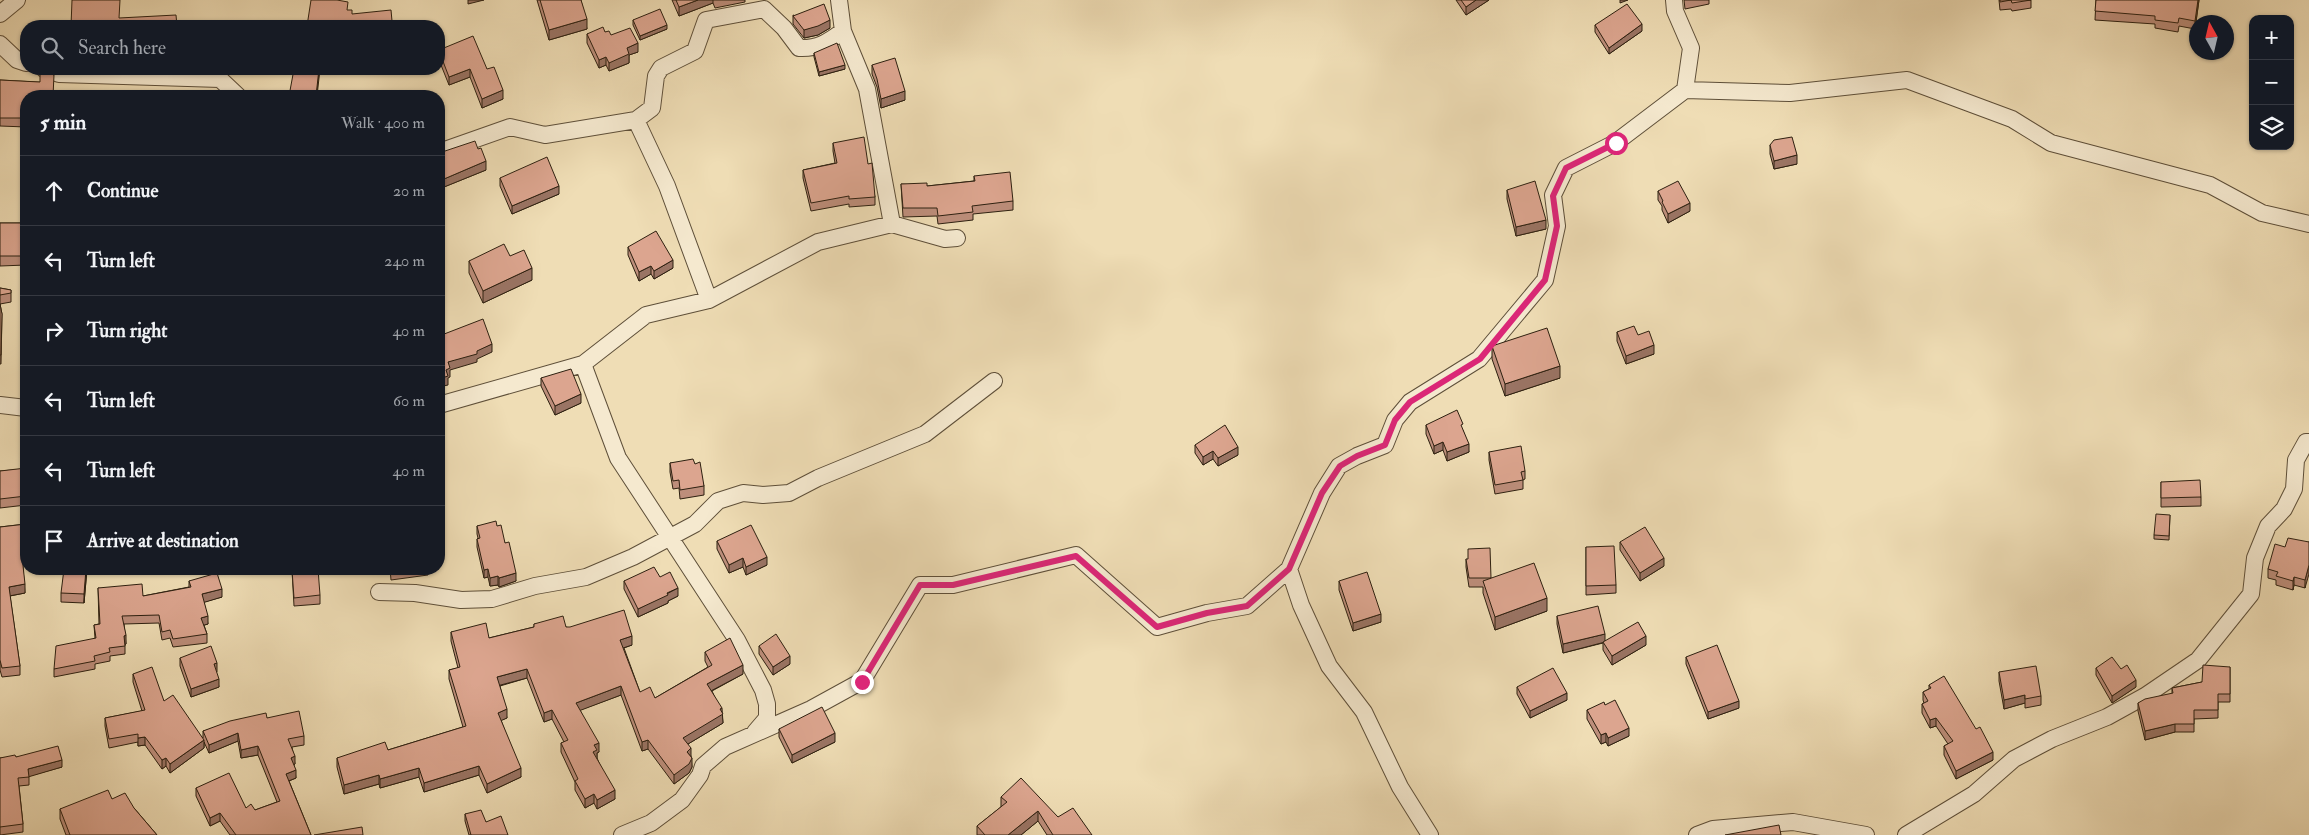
<!DOCTYPE html>
<html lang="en">
<head>
<meta charset="utf-8">
<style>
  body { margin:0; font-family:"IM FELL Double Pica",serif; background:#20242c; color:#f1f3f6 }
  .controls { position:absolute; right:15px; top:15px; display:grid; overflow:hidden; border-radius:10px; box-shadow:0 1px 4px #0004 }
  .controls button { width:45px; height:45px; display:grid; place-items:center; padding:0; border:0; border-bottom:1px solid #363941; background:#171b24; color:#f1f3f6; font:25px sans-serif }
  .compass { position:absolute; left:2189px; top:15px; width:45px; height:45px; border-radius:50%; background:#171b24; box-shadow:0 1px 4px #0004; rotate:352deg }
  .stop { position:absolute; width:15px; height:15px; margin:-11px; border:4px solid #db2777; border-radius:50%; background:#fff }
  .stop.end { background:#db2777; border-color:#fff; box-shadow:0 1px 5px #0008 }
  .list { margin:0; padding:0; list-style:none }
  h2 { display:flex; justify-content:space-between; align-items:center; height:65px; margin:0; padding:0 20px; font-size:21px }
  h2 small { font-size:16px; font-weight:400; color:#9ea1a6 }
  .list li { display:grid; grid-template-columns:32px 1fr auto; gap:15px; align-items:center; box-sizing:border-box; height:70px; padding:0 20px; border-top:1px solid #363941 }
  .list b { display:block; font-size:19px; white-space:nowrap }
  .list em { font-size:16px; font-style:normal; color:#9ea1a6 }
  .icon { flex:none; width:28px; height:28px; fill:none; stroke:currentColor; stroke-width:2; stroke-linecap:round; stroke-linejoin:round }
  .map { position:relative; flex:none; width:2309px; height:835px; overflow:hidden }
  .search { position:absolute; background:#171b24; box-shadow:0 1px 4px #0004; left:20px; top:20px; width:425px; height:55px; display:flex; align-items:center; gap:12px; box-sizing:border-box; padding:0 18px; border-radius:20px; color:#9ea1a6; font-size:19px }
  .panel { position:absolute; background:#171b24; box-shadow:0 1px 4px #0004; left:20px; top:90px; width:425px; height:485px; border-radius:20px }
  .map>svg:first-child { display:block }
  .lines { fill:none; stroke-linecap:round; stroke-linejoin:round }
  .street-casing { stroke:#5e4f39; stroke-width:18 }
  .street { stroke:#f5e9cf; stroke-width:16 }
  .wall { fill:#bd8e7b; stroke:#2d2010 }
  .shaded-wall { fill:#9a7464; stroke:#2d2010 }
  .building { fill:#dca58f; stroke:#2d2010 }
  .route { stroke:#db2777; stroke-width:6 }
</style>
</head>
<body>
<div class="map">
<svg width="2309" height="835" viewBox="0 0 2309 835">
  <rect width="100%" height="100%" fill="#efddb5"/>
  <filter id="stains"><feTurbulence type="fractalNoise" baseFrequency=".004" numOctaves="4"/><feColorMatrix values="0 0 0 0 .2 0 0 0 0 .09 0 0 0 0 .02 0 0 0 .5 -.17"/></filter>
  <radialGradient id="worn" r=".72"><stop offset=".6" stop-color="#630" stop-opacity="0"/><stop offset="1" stop-color="#630" stop-opacity=".3"/></radialGradient>
  <g class="lines">
    <defs>
      <path id="street" d="M839,0l4,31 24,58 25,135
        M0,14l17,-14
        M0,44l17,16 9,3
        M44,69l15,5 161,5 18,17
        M1685,90l105,3 117,-13 105,39 39,24 159,42 52,28 47,11
        M439,152l71,-25 35,8 91,-15
        M709,300l-42,-114 -31,-66 16,-12 4,-32 5,-8 34,-17 11,-31 58,-11 20,19 15,20c19,1 29,-6 44,-17
        M583,364l35,94 119,182 26,50 4,14v14l-12,14
        M0,405l26,3
        M439,405l144,-41 63,-49 63,-15 109,-58 74,-18 53,15 12,-1
        M1289,569l12,36 28,61 35,46 36,75 30,48
        M379,592l36,1 46,7 31,-1 43,-13 51,-9 47,-20 62,-33 23,-23 25,-8 20,2 26,-2 29,-15 107,-44 69,-53
        M622,835l29,-12 31,-23 18,-25 3,-9 22,-19 86,-38 51,-28 58,-96h33l123,-30 81,72 50,-14 40,-7 42,-37 33,-76 17,-27 18,-10 28,-11 10,-25 15,-18 69,-43 66,-79 12,-54 -4,-31 13,-27 49,-25 70,-53 6,-42 -16,-37 -1,-11
        M1697,835l16,-6 80,-7 73,13
        M1906,835l68,-41 40,-35 38,-20 55,-22 38,-21 53,-36 53,-66 4,-36 13,-32 16,-17 10,-20 2,-29 10,-18h3"/>
    </defs>
    <!-- street casing -->
    <use href="#street" class="street-casing"/>
    <!-- street -->
    <use href="#street" class="street"/>
  </g>
  <!-- wall -->
  <path class="wall" d="M537,0h44l6,29 -38,11z
    M672,0h73v2l-30,6 -2,-5 -34,13z
    M1456,0h33l-23,15z
    M1684,0h25v4l-24,5z
    M1999,0h32v8l-19,3 -1,-2 -11,1z
    M2096,0h103l-4,29 -16,-3 -1,6 -23,-4v-4l-60,-4z
    M793,15l37,13 -12,7 -14,3 -11,-14z
    M633,20l34,9 -27,11 -7,-15z
    M1595,25l47,6 -33,23 -14,-22z
    M605,32l33,20 -9,3v8l-20,8 -3,-6 -7,3 -12,-25v-9z
    M439,50l48,19 16,30 -21,9 -12,-31 -21,8 -10,-25z
    M814,53l31,16 -26,7 -5,-19z
    M872,65l33,35 -24,8 -4,-21 -5,-13z
    M0,80l54,3 -28,13v31l-26,-1z
    M833,143l35,21 7,33v8l-26,2v-3l-38,7 -8,-33v-8l32,-7 -2,-12z
    M1770,145l27,19 -23,5 -4,-15z
    M439,153l47,17 -42,17 -5,-12z
    M974,176l39,25v9l-40,4v6l-35,4 -1,-8 -34,1 -2,-33 26,2 47,-5z
    M500,178l59,16 -47,20 -12,-28z
    M1507,190l39,39 -30,7 -9,-37z
    M1658,191l32,20 -22,12 -6,-13v-4l-4,-6z
    M0,223h26v42l-26,1z
    M628,247l45,21 -19,11 -3,-5 -12,7 -11,-26z
    M510,256l22,24 -49,23 -14,-30v-12z
    M0,288l11,2v12l-11,2z
    M0,304l2,10 -1,50h-1z
    M1617,332l37,22 -28,10 -9,-23z
    M1492,346l68,32 -55,18 -13,-37z
    M541,378l40,25 -26,12 -14,-29z
    M1426,425l37,5 6,22 -22,9 -4,-11 -9,4 -8,-20z
    M1195,445l43,10 -20,11 -5,-7 -10,6 -8,-12z
    M1489,452l36,19v8l-2,1v9l-28,5 -6,-34z
    M25,458h1v47l-26,3v-37l25,-2z
    M670,463l25,1 9,22v9l-24,4 -1,-11 -6,1 -3,-17z
    M2161,482l40,15v9l-40,1z
    M2170,515l-1,25 -15,-1v-4z
    M26,524v32h-4l3,37 -15,3 10,70v9l-18,2 -2,-7v-143z
    M477,526h20l8,17 11,38 -17,6 -1,-2 -8,1 -2,-9 -4,1 -7,-31v-8l1,-1 -1,-4z
    M717,541l50,24 -21,10 -3,-8 -14,6 -12,-24z
    M1620,542l44,24 -24,15 -20,-31z
    M2309,542l-4,46 -11,-3 -1,5 -17,-5v-5l-8,-2v-9l17,-22z
    M1586,547l30,38v8l-30,2z
    M1466,559l25,19 56,33 -52,19 -12,-37v-6h-14l-3,-20z
    M87,569l-3,34 -23,-1v-9z
    M390,569h38v6l-37,5z
    M292,570l28,25v9l-26,2z
    M660,577l18,19 -10,5v2l-30,14 -14,-28v-8z
    M189,581l33,16 -18,5 4,22 -4,1 3,9v9l-34,4 -3,-9 -8,2 -3,-17 -35,1 2,20h-1v10l-15,2v5l-15,3v5l-41,8v-8l41,-31 -1,-13 5,-1 -1,-36 45,8 46,-9z
    M1339,581l42,41 -28,9 -14,-41z
    M1557,616l48,25 41,4 -34,20 -9,-15v-7l-40,10 -6,-29z
    M534,624l32,3 66,18 -8,3 16,44 15,6 53,-31 -3,-6v-9l38,22 -31,17 10,22 1,10 -35,21 3,13 1,10 -3,6 -15,11 -26,-35 -6,2 -21,-56 -41,15 19,42 -2,1v5l18,41 -18,10 -3,-6 -9,5 -10,-18v-8l-14,-30v-9l3,-1 -12,-23 -8,3 -17,-44 -27,8 7,32 -6,2 20,57 -34,16 -8,-18 -55,17 -5,-15 -39,11 -1,-4 -35,10 -7,-27v-9l51,-8 75,-23 -14,-48v-9l9,-2 -7,-27v-9l38,6 45,-11z
    M759,646l31,18 -17,11 -14,-21z
    M1686,657l53,51 -31,11 -22,-55z
    M180,658l37,14h-1l3,15 -28,10 -11,-31z
    M2230,667v35h-12v16l-24,1v13h-19l-30,8 -7,-29v-8l34,-9v-6l30,-6z
    M2096,668l25,1 15,18 -24,16 -16,-28z
    M1999,672l42,24v9l-16,3v-5l-21,6 -5,-28z
    M133,674l31,27 39,37v-7l64,-13 37,18v9l-12,2 3,17 -1,1 2,13 -7,3 22,54h-81l-10,-14 -10,5 -14,-30v-8l50,20 9,2 22,-8 -19,-47 -17,3 -3,-17 -29,12 -5,-11v6l-34,25 -4,-7 -4,3 -17,-24 -7,1v-4l-29,6 -4,-22v-8l37,-7 -9,-29z
    M1929,685l64,75 -37,19 -12,-24v-9l4,-2 -12,-18 -6,2 -8,-15v-9l2,-1 -1,-3v-8l6,-3z
    M1517,687l50,13 -37,18 -13,-24z
    M1605,705l24,31 -21,10 -2,-4 -5,2 -14,-25v-9z
    M779,729l56,13 -43,21 -13,-26z
    M16,757l46,10 -33,9v9l-10,1 4,38v8l-23,3v-77z
    M1001,797l57,20 34,18h-45l-9,-14 -17,14h-44v-9l24,-19z
    M112,799l22,9 23,27h-91l-6,-16v-10z
    M465,814l21,8 22,13h-39l-4,-14z"/>
  <!-- shaded-wall -->
  <path class="shaded-wall" d="M468,0h16l-16,4z
    M698,0h15v3l-34,13v-9z
    M1476,0h13l-23,15v-8z
    M1620,0h8l-8,3z
    M2198,0h1l-4,29v-8z
    M587,19v10l-38,11v-10z
    M830,20v8l-12,7 -14,3v-8z
    M1642,24v7l-33,23v-6z
    M667,25v4l-27,11v-4z
    M638,43v9l-9,3v8l-20,8v-8l18,-15z
    M606,57v8l-7,3v-8z
    M845,65v4l-26,7v-4z
    M319,69h1l-3,27h-1z
    M470,69v8l-21,8v-8z
    M503,90v9l-21,9v-9z
    M905,91v9l-24,8v-9z
    M1797,155v9l-23,5v-8z
    M486,161v9l-42,17v-8z
    M559,186v8l-47,20v-8z
    M1690,203v8l-22,12v-9z
    M1546,220v9l-30,7v-9z
    M673,260v8l-19,11v-8z
    M651,266v8l-12,7v-9z
    M532,268v12l-49,23v-12z
    M492,344v8l-15,7v3l-27,8v7l-2,1v7l-9,2v-8l7,-9 2,-8z
    M1654,345v9l-28,10v-8z
    M1560,366v12l-55,18v-12z
    M581,394v9l-26,12v-9z
    M1443,442v8l-9,4v-8z
    M1469,444v8l-22,9v-9z
    M1238,447v8l-20,11v-8z
    M1213,451v8l-10,6v-8z
    M767,557v8l-21,10v-8z
    M743,558v9l-14,6v-8z
    M1664,558v8l-24,15v-8z
    M2309,565v9l-4,14v-8z
    M86,569h1l-3,34v-9z
    M488,569v8l-4,1v-8z
    M516,573v8l-17,6v-9z
    M498,576v9l-8,1v-8z
    M2294,577v8l-1,5v-9z
    M25,584v9l-16,3v-9z
    M678,588v8l-10,5v2l-30,14v-8z
    M222,589v8l-20,6v-9z
    M1547,598v13l-52,19v-13z
    M1381,614v8l-28,9v-8z
    M208,616v8l-7,2v-8z
    M1605,634v8l-42,11v-9z
    M126,635v9l-2,1v-9z
    M632,636v9l-12,4v-9z
    M1646,636v9l-34,20v-9z
    M790,656v8l-17,11v-8z
    M217,663v9l-3,1v-9z
    M743,665v9l-36,19v-9z
    M527,669v9l-30,8v-9z
    M219,679v8l-28,10v-8z
    M2136,680v7l-24,16v-7z
    M621,686v9l-45,17v-9z
    M1567,693v7l-37,18v-7z
    M2025,695v8l-21,6v-9z
    M1739,701v7l-31,11v-7z
    M722,708l1,15 -40,24v-9z
    M507,709v9l-9,4v-9z
    M552,710v9l-8,3v-9z
    M1936,718v8l-6,2v-8z
    M2175,724v8l-30,8v-9z
    M1629,728v8l-21,10v-8z
    M238,733v8l-29,12v-8z
    M835,733v9l-43,21v-8z
    M1606,733v9l-5,2v-9z
    M145,737v8l-7,1v-8z
    M204,740v8l-34,25v-9z
    M648,740v9l-6,2v-9z
    M599,743v9l-2,1v6l-4,2 1,-16z
    M258,746v9l-17,3v-8z
    M691,748v9l-4,-5z
    M1993,752v8l-37,19v-8z
    M295,756v8l-4,2v-8z
    M166,758v8l-4,3v-9z
    M692,758v9l-3,6 -15,11v-9z
    M62,760v7l-34,10v-8z
    M479,766v9l-55,17v-9z
    M419,768v9l-39,11v-9z
    M521,768v9l-34,16v-9z
    M296,770v8l-10,4v-8z
    M379,775v9l-35,10v-9z
    M615,790v9l-18,10v-9z
    M594,794v9l-9,5v-9z
    M1038,811v10l-17,14h-13z
    M220,813v8l-10,5v-8z"/>
  <!-- building -->
  <path class="building" d="M72,0h48l-1,18 57,-3 1,11h-106z
    M311,0h26l11,2 -1,8h5v4l39,-4 1,11h4l1,5h-90z
    M540,0h41l6,19 -38,11z
    M676,0h22l-19,7z
    M1461,0h15l-10,7z
    M2000,0h31l-19,3 -1,-3 -11,2z
    M2096,0h102l-3,21 -16,-3 -1,5 -23,-3v-4l-60,-5z
    M824,4l6,16 -12,6 -14,4 -11,-14z
    M1627,4l15,20 -33,24 -14,-23z
    M660,9l7,16 -27,11 -7,-16z
    M603,27l2,5 4,-1 2,4 19,-7 8,15 -11,5 2,6 -20,9 -3,-6 -7,3 -12,-26z
    M473,36l14,33 7,-2 9,23 -21,9 -12,-30 -21,8 -10,-26v-1z
    M837,43l8,22 -26,7 -5,-19z
    M895,58l10,33 -24,8 -4,-20 -5,-14z
    M294,69h25l-3,27h-27z
    M40,70l14,5 -1,21h-27v22h-26v-38l40,2z
    M194,94l14,1v1h-14z
    M864,137l4,27 4,-1 3,34 -26,2v-3l-38,7 -8,-33 34,-7 -4,-20z
    M1792,137l5,18 -23,6 -4,-16 4,-5z
    M475,141l3,8 3,-1 5,13 -42,18 -5,-12v-14z
    M547,157l12,29 -47,20 -12,-28z
    M1010,172l3,29 -41,5 1,6 -35,4 -1,-8h-34l-2,-24 26,-1v3l48,-5 -1,-5z
    M1535,181l11,39 -30,7 -9,-37z
    M1678,181l12,22 -22,11 -6,-12 1,-1 -5,-10z
    M0,223h26v33h-26z
    M656,231l17,29 -19,11 -3,-5 -12,6 -11,-25z
    M504,244l6,12 14,-6 8,18 -49,23 -14,-30z
    M0,288l11,2v3l-11,2z
    M0,304l2,10 -1,41h-1z
    M483,319l9,25 -15,7v3l-29,8 2,6 -4,2 2,6 -9,3v-43z
    M1634,326l4,9 11,-4 5,14 -28,11 -9,-24z
    M1547,328l13,38 -55,18 -13,-38z
    M571,369l10,25 -26,12 -14,-28z
    M1457,410l6,14 -2,1 8,19 -22,8 -4,-10 -9,4 -8,-21z
    M1225,425l13,22 -20,11 -5,-7 -10,6 -8,-12z
    M1521,446l4,25 -4,1 2,8 -28,5 -6,-33z
    M25,458h1v38l-26,3v-28l26,-3z
    M693,459l2,5 5,-2 4,24 -24,4 -1,-10 -6,1 -3,-18z
    M2200,480l1,17 -40,1v-16z
    M2156,514l14,1 -1,21 -15,-1z
    M496,521l1,5 4,-1 4,18 4,-1 7,31 -17,5 -1,-2 -8,2 -2,-9 -4,1 -7,-31 3,-1 -3,-12z
    M26,524v23h-5l4,37 -16,3 11,79 -18,2 -2,-8v-133z
    M751,525l16,32 -21,10 -3,-9 -14,7 -12,-24z
    M1645,527l19,31 -24,15 -20,-31z
    M2288,538l21,4v23l-4,15 -11,-3 -1,4 -17,-5 2,-4 -10,-3 7,-25 10,3z
    M1614,546l2,39 -30,1v-39z
    M1490,548l1,30h-22l-3,-19h2v-10z
    M1534,563l13,35 -52,19 -12,-36z
    M654,567l6,10 10,-5 8,16 -11,5 1,2 -30,14 -14,-28z
    M64,569h22l-2,25 -23,-1z
    M303,569h15l2,26 -26,3 -2,-28z
    M391,569h19l-19,2z
    M1367,572l14,42 -28,9 -14,-42z
    M217,573l5,16 -20,5 6,22 -7,2 6,16 -34,5 -3,-9 -8,2 -3,-17 -37,1 4,19 -2,1 1,10 -16,2 1,4 -16,4 1,5 -41,8 2,-23 40,-8 -2,-13 6,-1 -2,-36 44,-4 1,12 48,-9 -2,-6z
    M1598,606l7,28 -42,10 -6,-28z
    M624,610l8,26 -12,4 20,52 10,-5 5,11 57,-33 -7,-13 25,-14 13,27 -36,19 15,24 -2,1 3,5 -40,24 8,10 -4,4 5,6 -3,6 -15,11 -26,-35 -6,2 -21,-56 -45,17 23,40 -5,2 3,5 -4,2 22,38 -18,10 -3,-6 -9,5 -10,-18 3,-2 -17,-36 7,-3 -16,-30 -8,3 -17,-44 -30,8 10,32 -9,4 23,55 -34,16 -8,-18 -55,17 -5,-15 -39,11 -1,-4 -35,10 -7,-27 48,-16 3,8 78,-24 -17,-56 11,-3 -9,-35 35,-9 3,15 45,-11v-3l29,-8 3,11h4z
    M1638,622l8,14 -34,20 -9,-14z
    M776,634l14,22 -17,11 -14,-21z
    M1717,645l22,56 -31,11 -22,-55z
    M211,646l6,17 -3,1 5,15 -28,10 -11,-31z
    M2112,657l9,12 6,-4 9,15 -24,16 -16,-28z
    M2203,665l27,2v27h-12v16h-24v14h-19l-30,7 -7,-28 7,-4 28,-6 -1,-5 30,-6z
    M2036,666l5,30 -16,3v-4l-21,5 -5,-28z
    M152,667l12,34 9,-6 31,45 -34,24 -4,-6 -4,2 -17,-23 -7,1v-4l-29,5 -4,-21 40,-8 -12,-36z
    M1553,668l14,25 -37,18 -13,-24z
    M1944,676l32,53 4,-2 13,25 -37,19 -12,-25 9,-5 -17,-23 -6,2 -8,-16 6,-3 -5,-9 8,-4 -2,-3z
    M1615,700l14,28 -21,10 -2,-5 -5,2 -14,-25 17,-8 1,3z
    M822,707l13,26 -43,22 -13,-26z
    M299,711l5,25 -16,3 7,17 -4,2 5,12 -10,4 25,61h-75l-16,-22 -10,5 -14,-30 33,-15 17,35 5,-4 4,6 25,-9 -22,-55 -17,4 -3,-17 -29,12 -6,-14 27,-10 36,-8 1,5z
    M58,746l4,14 -34,9 1,8 -11,1 5,46 -23,3v-69l15,-3 1,2z
    M1021,778l37,39 15,-9 19,27h-39l-15,-24 -30,24h-23l-8,-9 30,-24 -6,-5z
    M108,790l4,9 13,-6 9,15 23,27h-87l-10,-26z
    M481,810l5,12 15,-6 7,19h-37l-6,-21z
    M1779,825l2,10h-56z
    M362,827l1,8h-49z"/>
  <g class="lines">
    <!-- route -->
    <path class="route" d="M862,682l58,-97h33l123,-29 81,71 50,-14 40,-7 42,-37 33,-76 18,-27 17,-10 28,-11 10,-25 15,-18 70,-43 65,-79 12,-54 -4,-30 13,-28 50,-25"/>
  </g>
  <rect width="100%" height="100%" filter="url(#stains)"/>
  <rect width="100%" height="100%" fill="url(#worn)"/>
</svg>
<div class="controls">
<button>+</button>
<button>−</button>
<button><svg class="icon" aria-label="layers" viewBox="0 0 24 24"><path d="M12 4l9 5-9 5-9-5zM3 14l9 5 9-5"/></svg></button>
</div>
<svg class="compass" viewBox="-18 -18 36 36"><path d="M0-13l5 13h-10z" fill="#e53935"/><path d="M0 13l5-13h-10z" fill="#9ea1a6"/></svg>
<div class="stop" style="left:1616px;top:143px"></div>
<div class="stop end" style="left:862px;top:682px"></div>
<div class="search"><svg class="icon" aria-label="search" viewBox="0 0 24 24"><circle cx="10" cy="10" r="6"/><path d="M15 15l6 6"/></svg>Search here</div>
<section class="panel">
<h2>5 min<small>Walk · 400 m</small></h2>
<ul class="list">
<li><svg class="icon" aria-label="ahead" viewBox="0 0 24 24"><path d="M12 20V5M6 11l6-6 6 6"/></svg><div><b>Continue</b></div><em>20 m</em></li>
<li><svg class="icon" aria-label="left" viewBox="0 0 24 24"><path d="M17 20v-9H6M10 6l-5 5 5 5"/></svg><div><b>Turn left</b></div><em>240 m</em></li>
<li><svg class="icon" aria-label="right" viewBox="0 0 24 24"><path d="M7 20v-9h11M14 6l5 5-5 5"/></svg><div><b>Turn right</b></div><em>40 m</em></li>
<li><svg class="icon" aria-label="left" viewBox="0 0 24 24"><path d="M17 20v-9H6M10 6l-5 5 5 5"/></svg><div><b>Turn left</b></div><em>60 m</em></li>
<li><svg class="icon" aria-label="left" viewBox="0 0 24 24"><path d="M17 20v-9H6M10 6l-5 5 5 5"/></svg><div><b>Turn left</b></div><em>40 m</em></li>
<li><svg class="icon" aria-label="arrive" viewBox="0 0 24 24"><path d="M6 21V4h12l-3 4 3 4H6"/></svg><div><b>Arrive at destination</b></div></li>
</ul>
</section>
</div>
</body>
</html>
